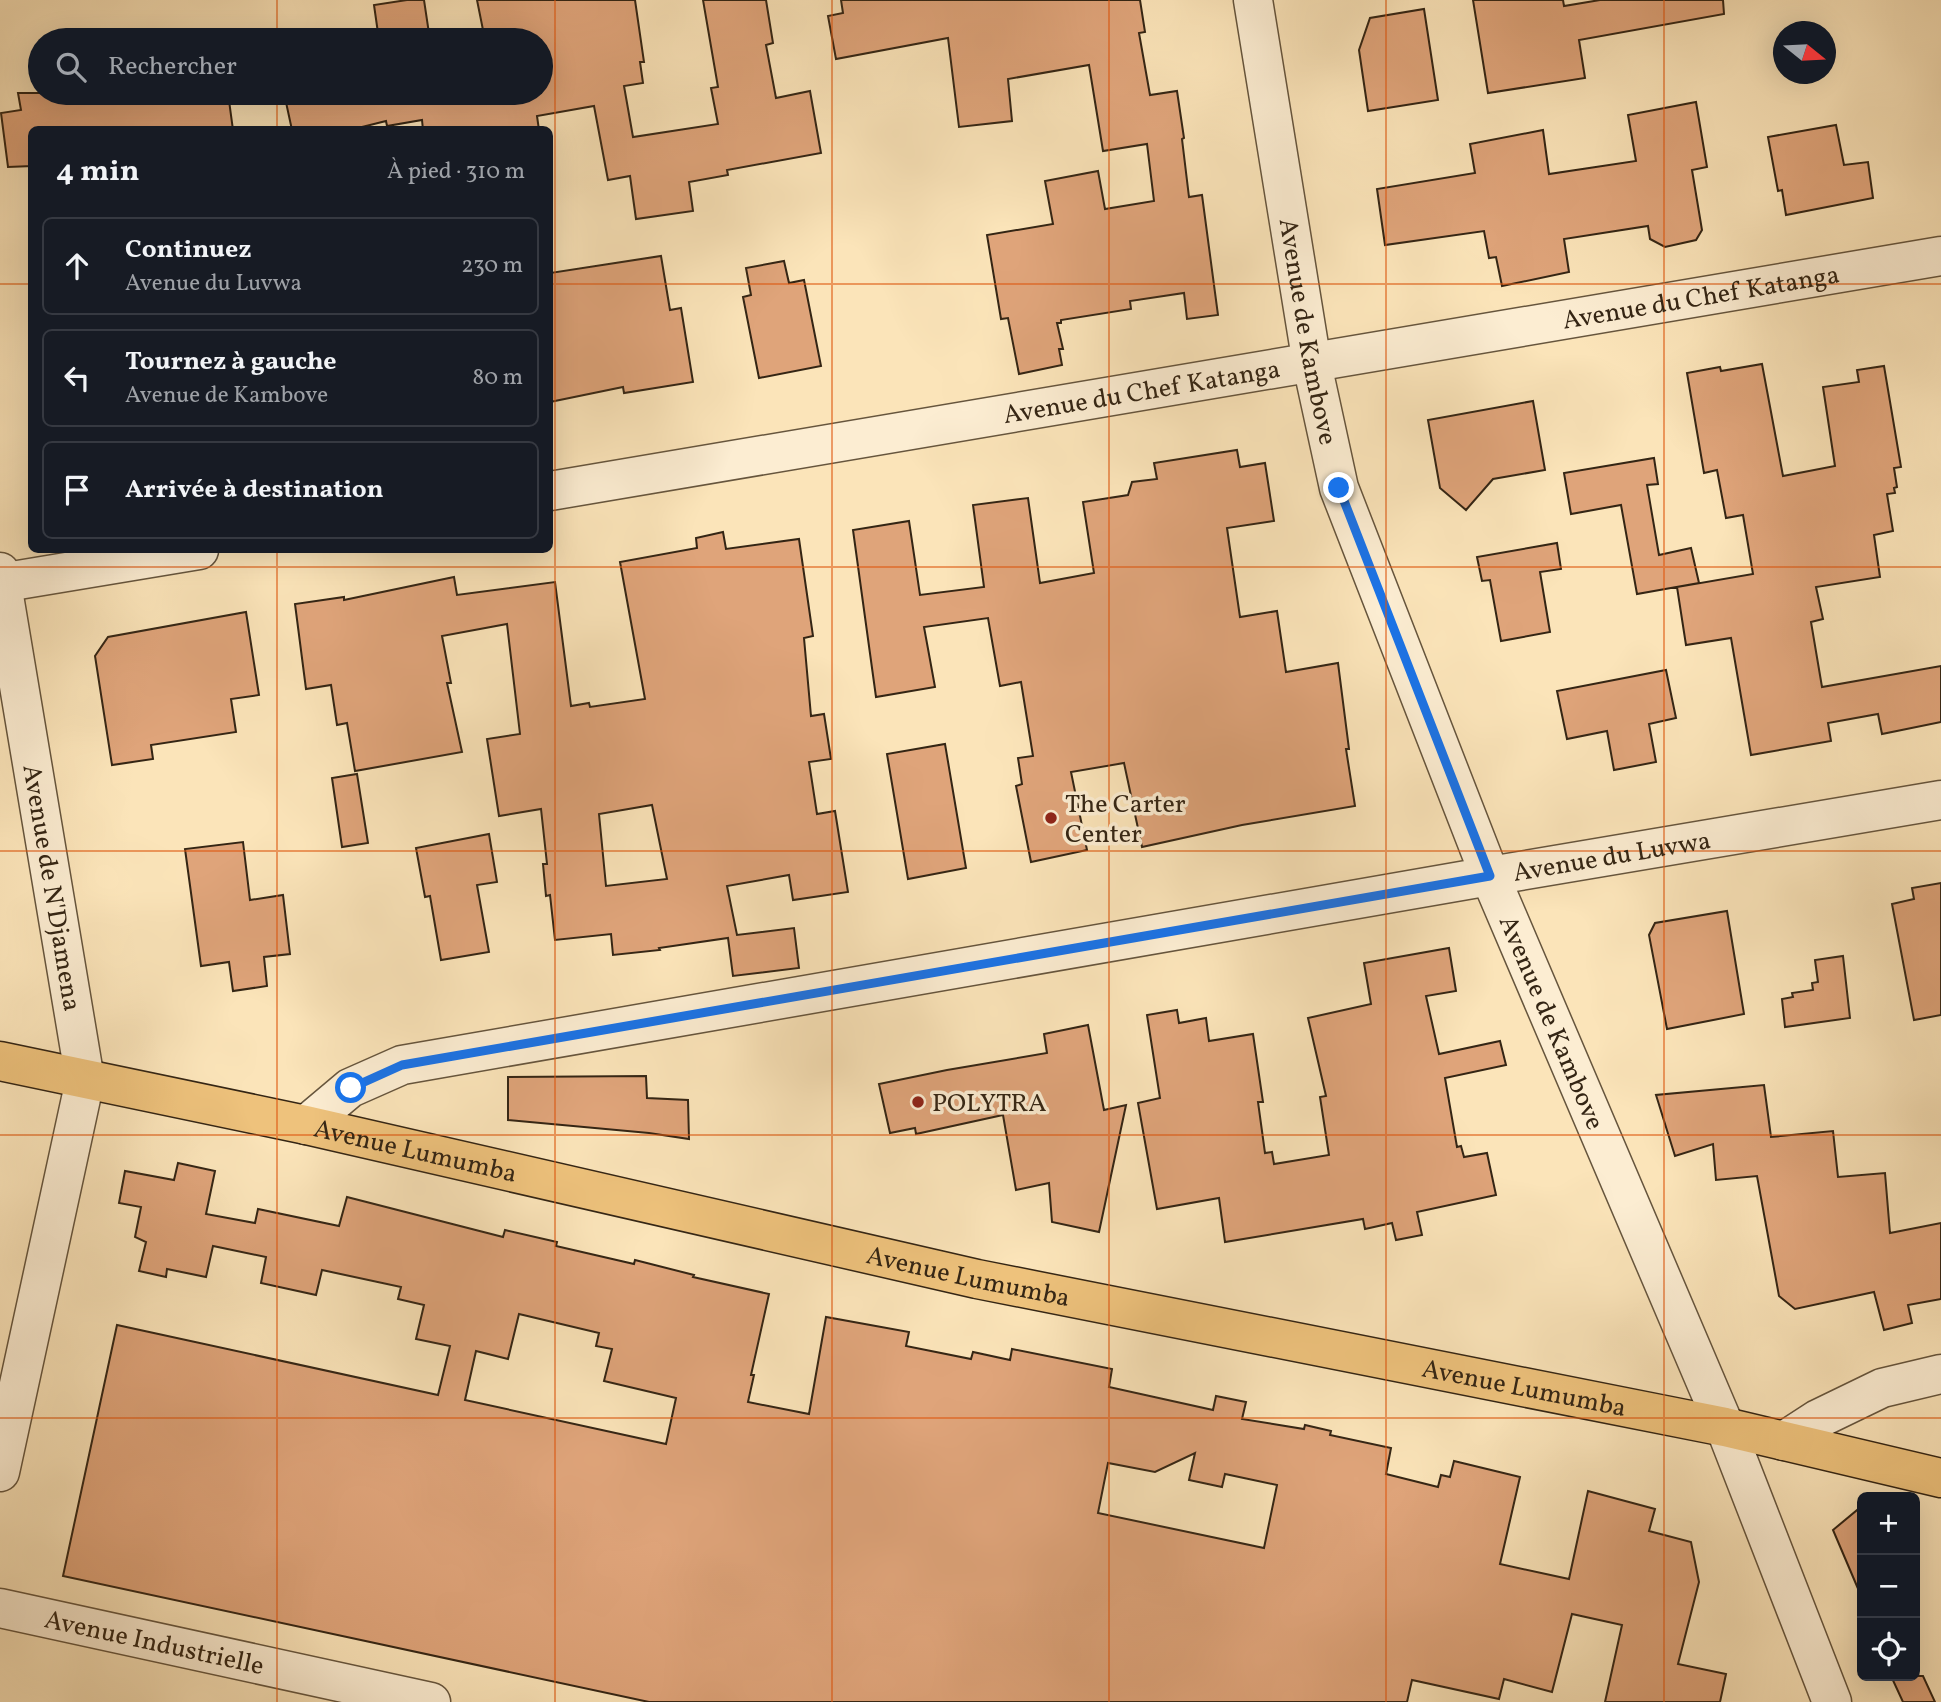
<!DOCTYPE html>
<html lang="fr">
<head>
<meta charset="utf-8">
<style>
  body { margin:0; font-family:Vollkorn,serif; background:#242831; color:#f1f3f6 }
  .controls { position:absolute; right:21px; bottom:21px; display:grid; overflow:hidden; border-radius:10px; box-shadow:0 7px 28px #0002 }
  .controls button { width:63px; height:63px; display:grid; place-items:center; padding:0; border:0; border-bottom:2px solid #363941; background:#171b24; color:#f1f3f6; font:35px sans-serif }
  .compass { position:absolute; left:1773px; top:21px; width:63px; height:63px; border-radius:50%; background:#171b24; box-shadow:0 7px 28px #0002; rotate:108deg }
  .stop { position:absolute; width:21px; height:21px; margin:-16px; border:5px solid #1a73e8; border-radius:50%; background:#fff }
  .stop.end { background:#1a73e8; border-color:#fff; box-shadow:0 2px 7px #0008 }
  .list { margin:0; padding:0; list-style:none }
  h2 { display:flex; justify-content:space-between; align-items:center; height:91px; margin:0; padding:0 28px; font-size:30px }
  h2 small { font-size:23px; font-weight:400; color:#9ea1a6 }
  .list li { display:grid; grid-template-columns:46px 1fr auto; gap:21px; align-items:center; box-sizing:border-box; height:98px; margin:0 14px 14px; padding:0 14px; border:2px solid #363941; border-radius:10px }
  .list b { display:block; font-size:26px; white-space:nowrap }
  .list p { margin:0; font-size:23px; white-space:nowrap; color:#9ea1a6 }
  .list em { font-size:23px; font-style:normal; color:#9ea1a6 }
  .icon { flex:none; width:38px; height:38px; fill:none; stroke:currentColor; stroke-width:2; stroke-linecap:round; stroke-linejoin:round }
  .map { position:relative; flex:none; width:1941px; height:1702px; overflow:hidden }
  .search { position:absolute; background:#171b24; box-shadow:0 7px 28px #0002; left:28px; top:28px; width:525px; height:77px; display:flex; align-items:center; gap:18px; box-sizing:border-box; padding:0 24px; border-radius:38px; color:#9ea1a6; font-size:26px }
  .panel { position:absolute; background:#171b24; box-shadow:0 7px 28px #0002; left:28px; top:126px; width:525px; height:427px; border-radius:10px }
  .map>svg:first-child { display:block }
  .building { fill:#dfa47a; stroke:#342514; stroke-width:2; fill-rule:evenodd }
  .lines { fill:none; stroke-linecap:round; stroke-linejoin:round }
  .minor-casing { stroke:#66553d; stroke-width:41 }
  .highway-casing { stroke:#342514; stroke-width:41 }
  .minor { stroke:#fcedd2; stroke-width:38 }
  .highway { stroke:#eec27c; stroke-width:38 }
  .route { stroke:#1a73e8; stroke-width:9 }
  .grid { fill:none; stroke:#df560c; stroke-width:2; stroke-opacity:0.55 }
  .poi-dot { fill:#8f2418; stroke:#fcedd2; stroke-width:2.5 }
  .labels { text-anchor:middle; stroke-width:7; stroke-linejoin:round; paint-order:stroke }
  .street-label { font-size:26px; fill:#342514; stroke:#fcedd2 }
  .poi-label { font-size:26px; fill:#342514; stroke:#fcedd2; text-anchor:start }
</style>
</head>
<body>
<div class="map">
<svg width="1941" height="1702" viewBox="0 0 1941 1702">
  <rect width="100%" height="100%" fill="#fbe4b9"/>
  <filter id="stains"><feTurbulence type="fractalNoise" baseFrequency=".00286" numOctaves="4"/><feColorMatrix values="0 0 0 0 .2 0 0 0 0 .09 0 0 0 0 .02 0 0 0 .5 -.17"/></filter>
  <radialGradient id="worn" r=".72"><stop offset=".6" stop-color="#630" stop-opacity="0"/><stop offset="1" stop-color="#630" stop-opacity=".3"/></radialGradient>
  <!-- building -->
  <path class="building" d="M407,0h17l6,40h-51l-5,-35z
    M477,0h158l9,62h-4l3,21 -19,3 9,51 85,-13 -7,-36 7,-1 -15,-87h63l7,43 -7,2 10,53 34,-7 11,62 -94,17 1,5 -39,7 4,29 -57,8 -6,-43 -22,4 -14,-74 -57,10 2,14h-116l-1,-10 -35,6 -1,-5 -36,9h-58l-8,-37h257v-53h-56z
    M841,0h299l5,32 -6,1 11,62 27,-4 7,47 -2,1 7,58 13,-2 16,120 -31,4 -3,-26 -54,8 1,8 -70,11v3h-4l6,26h-4l3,16 -43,9 -11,-56 -7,1 -14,-84 66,-11 -8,-43 53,-10 7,38 49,-8 -7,-57 -44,7 -14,-86 -81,14 4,42 -53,6 -11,-89 -112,21 -8,-43 15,-3z
    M1473,0h90l1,6 36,-6h123l1,14 -145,26 6,38 -97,15z
    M1424,9l14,91 -70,11 -9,-61 11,-32z
    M18,93h210l5,37h-201v36l-24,1 -7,-54 20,-3z
    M1696,102l11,65 -15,3 10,60 -6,10 -31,7 -15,-8 -2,-13 -84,13 5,33 -67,14 -6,-29 -7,1 -5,-27 -99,14 -8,-56 98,-16 -5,-29 73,-14 6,44 87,-13 -8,-46z
    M1836,125l8,40 24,-3 5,36 -87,17 -4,-25 -4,1 -10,-54z
    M661,256l9,54 11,-2 12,74 -69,11 -1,-6 -73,15v-129z
    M784,261l5,22 15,-3 17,86 -62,12 -16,-81 8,-2 -5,-27z
    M1762,364l21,112 52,-10 -12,-79 36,-5 -2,-12 27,-4 17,101 -7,1 3,19 -3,1 1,5 -8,1 6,37 -19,4 6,42 -64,10 7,32 -12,3 11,65 119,-21v56l-59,12 -4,-20 -50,9 3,18 -80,14 -20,-117 -45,7 -9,-58 76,-13 -10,-59 -17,3 -9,-48 -13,3 -17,-100 33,-6 1,4z
    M1533,401l12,69 -52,9 -27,31 -26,-22 -12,-68z
    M1237,450l3,17 25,-4 9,58 -47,7 13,89 37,-6 9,61 52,-9 11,86h-3l9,57 -113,19 -100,22 -18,-84 -53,9 16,78 -56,12 -15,-76 6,-2 -4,-26 15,-2 -12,-74 -21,4 -12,-68 -64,9 11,60 -59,10 -23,-167 56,-9 11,74 64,-8 -11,-82 55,-7 12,85 54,-10 -11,-71 45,-7 4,-13 25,-3 -3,-16z
    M1654,458l4,26 -11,1 12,70 32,-7 8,35 -62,11 -16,-89 -50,9 -7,-41z
    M723,532l3,17 73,-10 14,97 -9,2 7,78 13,-2 7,45 -22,3 8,52 18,-3 13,81 -55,8 -4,-25 -62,11 10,49 57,-7 5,40 -66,8 -5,-38 -69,10 1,2 -47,5 -2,-21 -56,6 -5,-45 -4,1 -3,-32h4l-6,-55 -42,7 -12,-77 33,-5 -13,-110 -65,12 9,47h-4l15,69 -107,19 -8,-48 -10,2 -6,-40 -25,4 -11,-85 49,-7v3l110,-23 3,18 98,-13 16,124 18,-3 1,4 55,-8 -25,-137 77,-14 -1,-10zM652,805l15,74 -61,7 -7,-72z
    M1557,543l4,26 -21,3 10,60 -49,9 -11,-61 -8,1 -5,-24z
    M246,612l13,83 -28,4 5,33 -85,13 2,14 -41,6 -17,-109 13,-19z
    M1666,670l10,48 -27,6 7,38 -42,8 -7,-39 -40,8 -10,-48z
    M945,744l21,124 -58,11 -21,-125z
    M357,774l11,69 -26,4 -10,-69z
    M489,834l8,48 -20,3 12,67 -48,8 -11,-64 -5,1 -9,-49z
    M243,842l7,58 33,-5 7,59 -26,3 3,29 -34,5 -4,-29 -28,4 -16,-117z
    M1941,883v132l-27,5 -22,-116 22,-5 -2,-11z
    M1727,911l17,103 -77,15 -18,-94 6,-12z
    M1449,948l7,43 -30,5 13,58 61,-13 6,24 -61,13 12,69 4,-1 3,11 23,-4 9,42 -79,17 5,23 -26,5 -4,-17 -27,6 -2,-10 -138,23 -6,-44 -62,11 -19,-106 22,-5 -13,-83 30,-5 2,13 27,-5 3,23 44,-7 10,68h-5l7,51 7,-1 2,12 55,-9 -9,-58 6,-1 -18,-78 63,-14 -7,-41z
    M1843,956l7,62 -65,9 -3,-28 11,-2 -1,-4 21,-3 -1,-7 6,-1 -3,-22z
    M1088,1025l16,85 22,-5 -27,127 -47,-10 -3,-39 -33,7 -13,-75 -87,19 -1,-6 -25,5 -11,-49 68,-14 100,-17 -3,-19z
    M646,1076l1,22 41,2 1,39 -40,-6 -141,-13v-43z
    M1764,1085l7,52 62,-6 5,46 47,-4 5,60 51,-10v76l-33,6 4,18 -28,7 -10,-38 -79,17 -16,-13 -22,-120 -41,4 -3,-36 -38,12 -19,-61z
    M178,1163l37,8 -9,43 49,9 3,-14 81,17 8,-29 156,40 2,-7 52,12 -1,4 78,18 1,-4 59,15 -1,2 76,17 -18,81h3l-6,27 61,12 17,-97 83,15 -3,14 65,13 2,-7 37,8 2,-11 100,20 -3,18 104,23 3,-14 30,6 -4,17 62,10 1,-4 26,6 -1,4 61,13 -5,26 52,13 3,-12 9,2 4,-16 66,16 -20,87 69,15 19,-88 67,18 -6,22 42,11 8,40 -21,82 48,10 -6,28h-115l17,-77 -50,-11 -20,78 -48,-13 -5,20 -87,-19 -5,22h-758l-586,-126 54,-251 321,70 12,-49 -34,-7 8,-34 -26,-6 3,-12 -79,-17 -6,25 -55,-12 5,-26 -53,-11 -7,31 -39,-8 -1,8 -27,-6 7,-29 -11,-5 6,-30 -22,-4 6,-32 49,9zM519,1314l80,19 -3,13 16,3 -8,32 72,17 -10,46 -201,-44 11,-49 32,8zM1195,1453l-6,27 33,7 3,-13 52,11 -13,63 -166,-35 10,-50 47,9z
    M1862,1506v92l-29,-68z
    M1891,1676h32l12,26h-32z"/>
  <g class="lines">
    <defs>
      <g id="minor">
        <path id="s1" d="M1253,0l59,364 27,124 151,388 235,551 107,275"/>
        <path id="s2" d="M550,491l1391,-235"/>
        <path id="s3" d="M0,572l85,508 -85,392"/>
        <path d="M0,583l199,-33"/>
        <path id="s4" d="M306,1125l44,-37 52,-23 1088,-189 451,-76"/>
        <path d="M1784,1441l34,-22 64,-31 59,-14"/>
        <path id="s5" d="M0,1608l431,94"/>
      </g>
      <g id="highway">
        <path id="s6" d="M0,1061l306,64 671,154 748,148 216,51"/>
      </g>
    </defs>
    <!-- minor casing -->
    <use href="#minor" class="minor-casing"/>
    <!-- highway casing -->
    <use href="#highway" class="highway-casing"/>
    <!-- minor -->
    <use href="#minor" class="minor"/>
    <!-- highway -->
    <use href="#highway" class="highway"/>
  </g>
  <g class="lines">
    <!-- route -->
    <path class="route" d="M351,1088l51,-23 1088,-189 -151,-388"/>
  </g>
  <!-- grid -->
  <path class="grid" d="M277,0v40M555,0v1702M832,0v1702M1109,0v1702M1386,0v1702M1664,0v1702M277,93v37M0,284h32M550,284h1391M277,550v1152M0,567h1941M0,851h1941M0,1135h1941M0,1418h1941"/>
  <!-- markers -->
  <g class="poi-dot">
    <circle cx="1051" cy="818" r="7"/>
    <circle cx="918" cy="1102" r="7"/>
  </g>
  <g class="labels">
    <!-- street labels -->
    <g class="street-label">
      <text dy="9" stroke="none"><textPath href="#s2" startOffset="1167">Avenue du Chef Katanga</textPath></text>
      <text dy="9" stroke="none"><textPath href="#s1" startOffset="336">Avenue de Kambove</textPath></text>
      <text dy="9" stroke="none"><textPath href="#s2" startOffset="600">Avenue du Chef Katanga</textPath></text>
      <text dy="9" stroke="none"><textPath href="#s4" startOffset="1342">Avenue du Luvwa</textPath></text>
      <text dy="9" stroke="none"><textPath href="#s3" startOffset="320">Avenue de N'Djamena</textPath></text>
      <text dy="9" stroke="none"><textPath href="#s1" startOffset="1071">Avenue de Kambove</textPath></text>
      <text dy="9" stroke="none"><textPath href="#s6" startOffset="425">Avenue Lumumba</textPath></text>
      <text dy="9" stroke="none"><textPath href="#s6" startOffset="992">Avenue Lumumba</textPath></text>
      <text dy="9" stroke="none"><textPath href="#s6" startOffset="1559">Avenue Lumumba</textPath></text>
      <text dy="9" stroke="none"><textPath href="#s5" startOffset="158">Avenue Industrielle</textPath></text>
    </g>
    <!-- poi labels -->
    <g class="poi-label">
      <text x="1065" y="812">The Carter<tspan x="1065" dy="30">Center</tspan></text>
      <text x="932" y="1111">POLYTRA</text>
    </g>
  </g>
  <rect width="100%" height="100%" filter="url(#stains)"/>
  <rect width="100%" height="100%" fill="url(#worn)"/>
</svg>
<div class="controls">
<button>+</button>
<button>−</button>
<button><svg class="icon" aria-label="locate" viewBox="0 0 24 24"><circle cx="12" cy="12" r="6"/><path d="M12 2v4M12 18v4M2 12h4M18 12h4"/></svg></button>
</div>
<svg class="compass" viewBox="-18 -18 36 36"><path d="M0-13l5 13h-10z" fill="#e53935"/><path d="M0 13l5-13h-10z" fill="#9ea1a6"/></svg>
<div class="stop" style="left:351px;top:1088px"></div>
<div class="stop end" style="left:1339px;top:488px"></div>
<div class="search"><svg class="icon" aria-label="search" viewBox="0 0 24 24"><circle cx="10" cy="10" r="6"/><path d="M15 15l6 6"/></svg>Rechercher</div>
<section class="panel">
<h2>4 min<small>À pied · 310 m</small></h2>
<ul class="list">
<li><svg class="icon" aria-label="ahead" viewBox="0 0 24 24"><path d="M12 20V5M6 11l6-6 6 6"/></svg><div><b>Continuez</b><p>Avenue du Luvwa</p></div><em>230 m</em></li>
<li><svg class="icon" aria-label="left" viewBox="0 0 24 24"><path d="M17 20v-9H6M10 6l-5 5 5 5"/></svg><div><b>Tournez à gauche</b><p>Avenue de Kambove</p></div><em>80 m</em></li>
<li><svg class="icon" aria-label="arrive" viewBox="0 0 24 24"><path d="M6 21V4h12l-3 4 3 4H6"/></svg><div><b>Arrivée à destination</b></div></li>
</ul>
</section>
</div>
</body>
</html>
